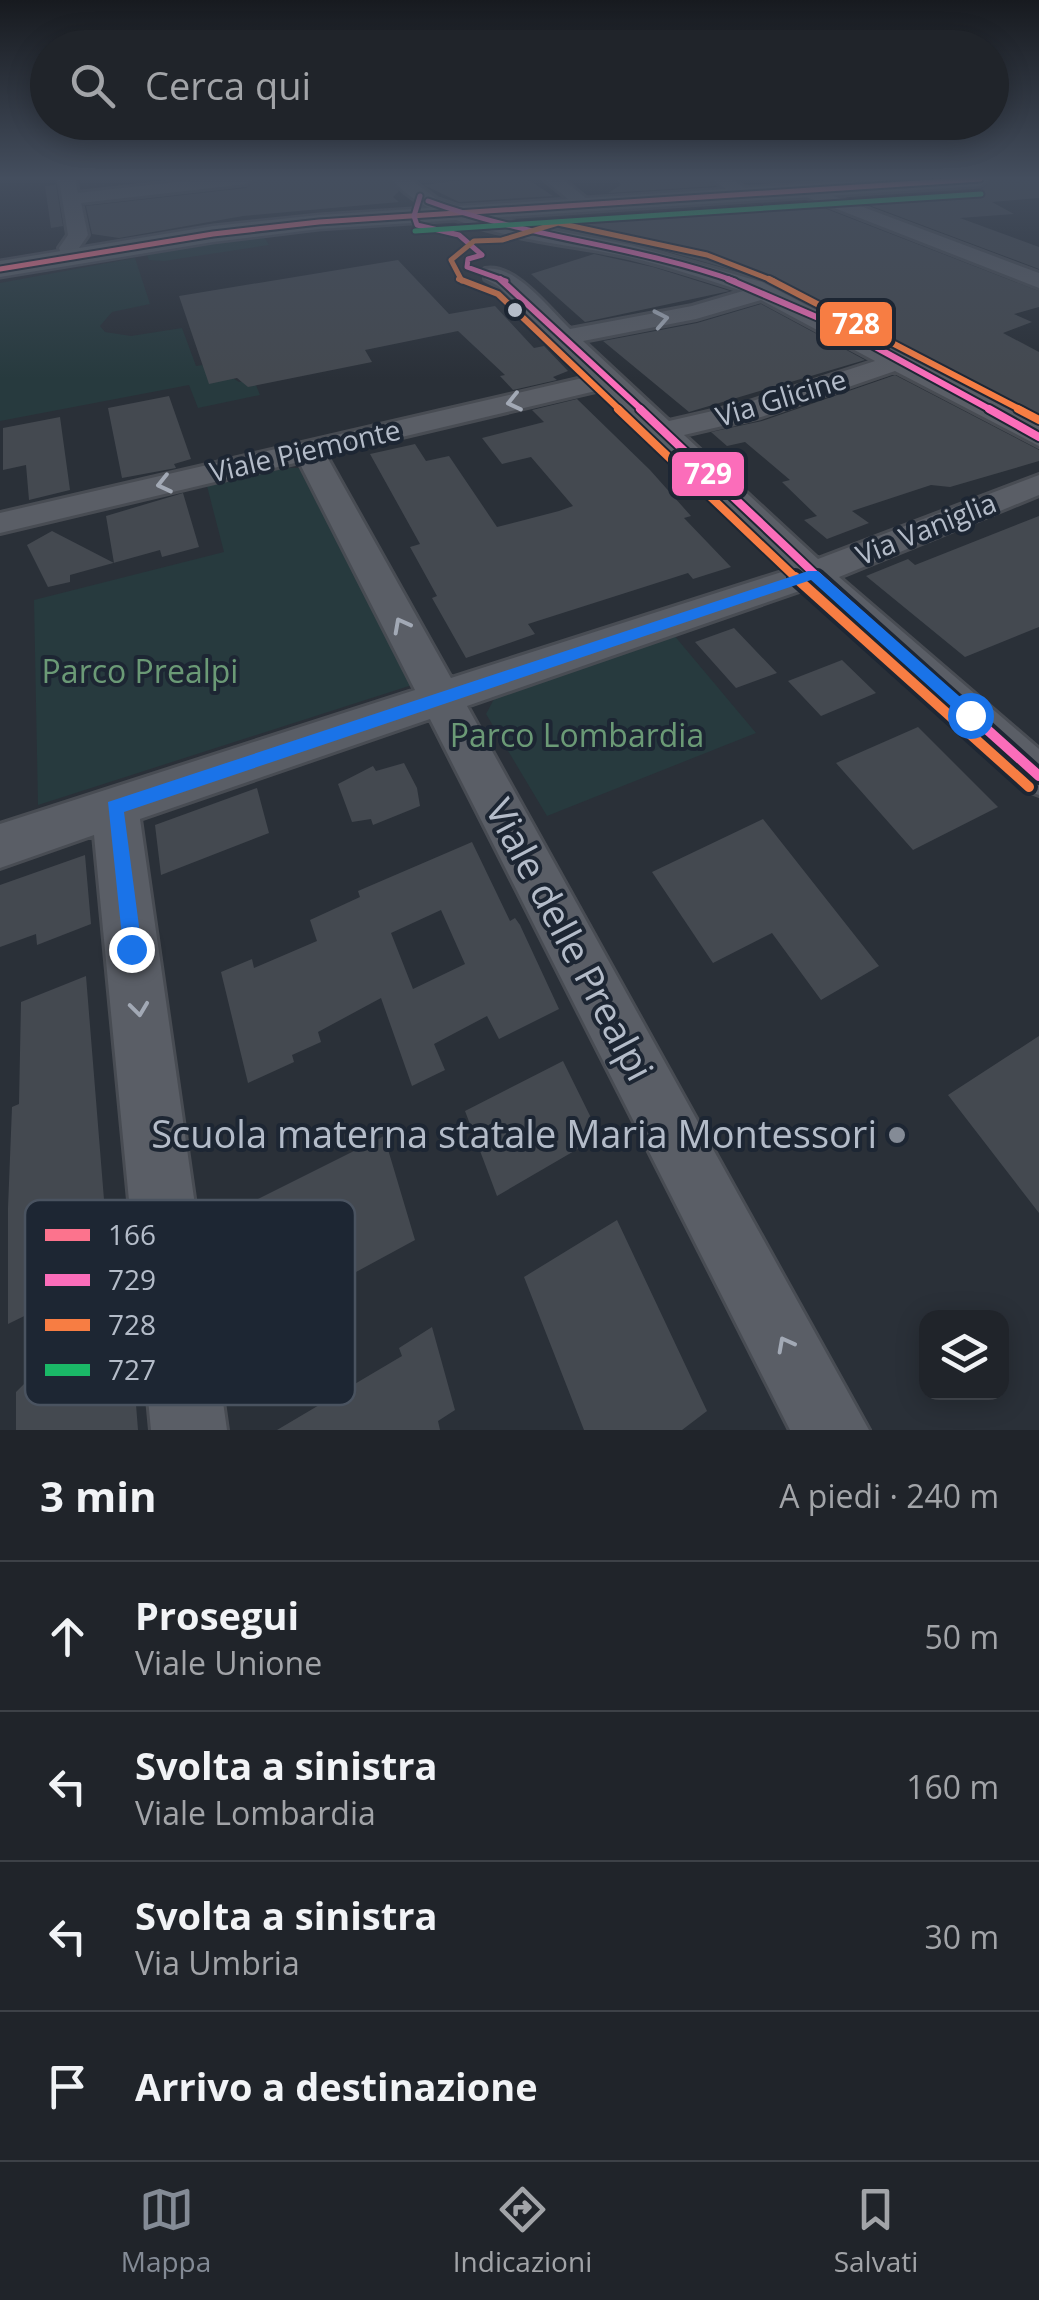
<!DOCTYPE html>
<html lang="it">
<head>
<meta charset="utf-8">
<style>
  body { margin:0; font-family:"Open Sans",sans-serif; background:#2d3036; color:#f1f3f6 }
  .controls { position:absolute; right:30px; bottom:30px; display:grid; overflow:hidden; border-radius:20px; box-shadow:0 5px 25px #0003 }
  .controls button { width:90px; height:90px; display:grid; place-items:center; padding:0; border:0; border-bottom:2px solid #3d4147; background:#20242a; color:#f1f3f6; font:50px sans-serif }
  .stop { position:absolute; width:30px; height:30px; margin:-22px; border:8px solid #1a73e8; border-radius:50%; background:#fff }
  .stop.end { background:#1a73e8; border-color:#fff; box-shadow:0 2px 10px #0008 }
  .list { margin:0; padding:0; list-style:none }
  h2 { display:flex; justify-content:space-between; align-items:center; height:130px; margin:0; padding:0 40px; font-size:42px }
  h2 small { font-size:32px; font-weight:400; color:#a2a4a8 }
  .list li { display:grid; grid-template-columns:65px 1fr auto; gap:30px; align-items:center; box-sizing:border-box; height:150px; padding:0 40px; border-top:2px solid #3d4147 }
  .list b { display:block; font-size:38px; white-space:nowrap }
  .list p { margin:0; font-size:32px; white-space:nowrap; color:#a2a4a8 }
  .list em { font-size:32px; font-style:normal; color:#a2a4a8 }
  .icon { flex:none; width:55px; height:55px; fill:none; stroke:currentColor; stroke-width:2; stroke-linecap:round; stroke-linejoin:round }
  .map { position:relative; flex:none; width:1039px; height:1430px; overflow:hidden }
  .search { position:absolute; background:#20242a; box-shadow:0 5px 25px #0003; left:30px; right:30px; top:30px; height:110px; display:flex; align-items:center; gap:25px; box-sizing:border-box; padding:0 35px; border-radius:55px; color:#a2a4a8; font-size:38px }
  .sheet { height:730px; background:#20242a }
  nav { display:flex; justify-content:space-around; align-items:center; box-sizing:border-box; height:140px; border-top:2px solid #3d4147; background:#20242a; font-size:28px; color:#a2a4a8 }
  nav a { display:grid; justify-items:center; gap:5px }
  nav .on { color:#848b96 }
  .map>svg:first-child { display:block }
  .green { fill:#273a3e }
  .building { fill:#444950; fill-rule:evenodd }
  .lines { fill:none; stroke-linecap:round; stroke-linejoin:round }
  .minor-casing { stroke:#484c53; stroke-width:6 }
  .major-casing { stroke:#484c55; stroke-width:5 }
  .minor { fill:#5a5e66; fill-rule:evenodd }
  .major { fill:#5c6168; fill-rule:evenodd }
  .bus-1-casing { stroke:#1d2633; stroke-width:9 }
  .bus-2-far3-casing { stroke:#1d2633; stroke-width:9 }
  .bus-2-far2-casing { stroke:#1d2633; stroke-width:10 }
  .bus-2-far1-casing { stroke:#1d2633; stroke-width:12 }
  .bus-2-casing { stroke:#1d2633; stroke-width:18 }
  .bus-3-far3-casing { stroke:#1d2633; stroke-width:9 }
  .bus-3-far2-casing { stroke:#1d2633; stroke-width:10 }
  .bus-3-far1-casing { stroke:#1d2633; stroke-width:12 }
  .bus-3-casing { stroke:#1d2633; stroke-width:18 }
  .bus-4-casing { stroke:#1d2633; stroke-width:9 }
  .bus-1 { stroke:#fc738d; stroke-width:5 }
  .bus-2-far3 { stroke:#fb6dba; stroke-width:5 }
  .bus-2-far2 { stroke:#fb6dba; stroke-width:6 }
  .bus-2-far1 { stroke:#fb6dba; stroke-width:8 }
  .bus-2 { stroke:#fb6dba; stroke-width:10 }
  .bus-3-far3 { stroke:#f77d43; stroke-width:5 }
  .bus-3-far2 { stroke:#f77d43; stroke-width:6 }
  .bus-3-far1 { stroke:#f77d43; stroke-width:8 }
  .bus-3 { stroke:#f77d43; stroke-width:10 }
  .bus-4 { stroke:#1ab867; stroke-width:5 }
  .oneway { stroke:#a2a9b5 }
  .route { fill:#1a73e8 }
  .bus-dot { fill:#b4bcc9; stroke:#1d2633; stroke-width:4 }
  .poi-dot { fill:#848b96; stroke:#1d2633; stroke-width:4 }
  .labels { text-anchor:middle; stroke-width:8; stroke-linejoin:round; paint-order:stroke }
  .far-street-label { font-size:28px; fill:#b4bcc9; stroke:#1d2633 }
  .park-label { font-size:32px; fill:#6b9a76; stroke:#1d2633 }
  .near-street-label { font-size:38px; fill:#b4bcc9; stroke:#1d2633 }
  .near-poi-label { font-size:38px; fill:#b4bcc9; stroke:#1d2633; text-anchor:end }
  .key { fill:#1d2633; stroke:#4a5360; stroke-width:2.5 }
  .key-label { font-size:28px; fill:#b4bcc9 }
  .line-badge { stroke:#1d2633; stroke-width:4 }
  .badge-label { font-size:28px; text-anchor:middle; font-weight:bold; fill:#fff }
</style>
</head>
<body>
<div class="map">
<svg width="1039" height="1430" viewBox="0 0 1039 1430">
  <rect width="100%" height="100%" fill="#2a3038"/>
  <!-- green -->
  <path class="green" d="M263,235l6,10 -105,16 -15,-1 -3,-8z
    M135,258l15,46 -38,8 -12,14 5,6 26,4 51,-8 14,38 15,-2 28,18 7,-1 2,6 8,-2 4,10 -62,13 -9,-23 -189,36v-138z
    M286,468h13l113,217 -374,120 -4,-205 190,-48 -17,-66z
    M673,634l83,99 -209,83 -61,-102 8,-15z"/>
  <!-- building -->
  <path class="building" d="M257,179h131l11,12 -6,6 6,5 -156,14 -124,22 -27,-4 -6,-28 160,-18z
    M469,179h58l26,17 -94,6 -35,-17z
    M616,179h92l7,7 -107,7 13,-8z
    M994,179h45v19l-47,4 22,12 -54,4 79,29v22l-189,-71 130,-8z
    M56,185l7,41 -12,2 -6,-42z
    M806,201l233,90v16l-25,7 18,8 -29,11 36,19v69l-275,-142 -130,-37 7,-2 -73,-13 13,-11z
    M594,254l59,13 77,24 -145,31 -54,-48z
    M398,260l51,54 46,-8 39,42 10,-2 24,25 -15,6 4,3 -44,10 -13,-14 5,-1 -47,-44 -93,19 7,12 -124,25 -11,-9 -28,6 -30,-88z
    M761,304l104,56 -176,52 -86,-71 94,-18z
    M895,375l144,75v11l-89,26 -19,-2 -79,26 17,12 -42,16 -23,-19 13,-4 -35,-34 8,-2 -45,-38 -18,4 -16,-14 51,-11z
    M169,396l22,63 -17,5 2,4 -54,10 -14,-70z
    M577,399l73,71 41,46 -7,2 47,49 -38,12 -5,-6 -160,51 7,10 -69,24 -34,-60 5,-2 -27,-49 10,-3 -50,-90 45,-10 11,17 23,-5 48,71 62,-16 14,-5 -42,-49 -29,7 -20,-26 62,-16 -12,-12z
    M60,417l10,73 -41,10 -3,-35 -23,5v-42z
    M183,493l16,54 -37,10 -2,-7 -90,25v7l-22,5 -21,-42 25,-14 62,32 -8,-47z
    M1039,516v111l-74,30 -99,-81 42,-17 7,6z
    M734,628l43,45 -41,15 -41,-46z
    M842,660l34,33 -55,23 -33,-35z
    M918,727l80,80 -85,43 -77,-87z
    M404,763l13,25 3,18 -47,19 -2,-6 -19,3 -14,-38 35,-18 3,5z
    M257,788l12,45 -108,42 -6,-50z
    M763,819l116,147 -58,34 -49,-67 -59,30 -61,-91z
    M472,842l38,79 5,-3 5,7 39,84 -60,30 -12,-23 -53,28 11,26 -33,16 -31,-88 -63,34 3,10 -29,13 2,7 -46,21 -27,-111 31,-13 2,9 63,-27 -7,-21 50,-23 -2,-6zM441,910l24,54 -52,25 -22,-56z
    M85,855l6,69 -54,21 -1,-11 -36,13v-62z
    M86,976l24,298 -102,50v-116l4,-101 7,-3 2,-102z
    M1039,1036v177l-91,-118z
    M563,1061l37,75 -103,60 -32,-85z
    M384,1136l31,104 -177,96 -20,-117z
    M617,1220l90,191 -25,19h-98l-60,-153z
    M432,1327l23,83 -17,11 2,9h-163l125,-74 -3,-8z
    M130,1328l8,102h-122v-38l10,-10z"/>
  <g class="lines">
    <defs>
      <path id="minor" d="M59,179h16l3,14 125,-14h51l-8,5 -165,19 7,32 -9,13 2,9 -10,6 -7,-2 -5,-13 9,-13z
        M392,179h18l27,20 64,21 130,25 131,37 277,143v21l-144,-75 -134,46 -77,18 134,124 221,-84v20l-200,82 200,172v46l-16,-6 -215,-201 -341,118 402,724h-79l-360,-711 -290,100 87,611h-76l-57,-595 -94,33v-44l415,-134 -116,-228 -299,71v-20l591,-137 -93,-90 -13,-7v-10c30,-6 65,41 85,60l122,-23 51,-15c-39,-12 -79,-26 -119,-35 -68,-15 -186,-21 -232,-77zM761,300l114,61 -132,43 -74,17 -86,-80 113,-22zM604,389l184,181 -337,108 -125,-223z
        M544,179h18l34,27 -15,4z
        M711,179h20l25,16 -15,4z
        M807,186l232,87v15l-238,-93v-8z"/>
      <path id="major" d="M881,179h110l-11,7 -661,43 -106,13 -213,35v-16l213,-35 106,-11z"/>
    </defs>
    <!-- minor casing -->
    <use href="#minor" class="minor-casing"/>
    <!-- major casing -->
    <use href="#major" class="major-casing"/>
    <!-- minor -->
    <use href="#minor" class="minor"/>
    <!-- major -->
    <use href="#major" class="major"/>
    <defs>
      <path id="bus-1" d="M0,269l213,-35 106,-12 661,-43"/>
      <path id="bus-2-far3" d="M420,196l-6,20 3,9 42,10 23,20 -14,4 -1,8 39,14
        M428,201c100,37 207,44 307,80"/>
      <path id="bus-2-far2" d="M500,279l143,132
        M728,279l107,46 158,86"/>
      <path id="bus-2-far1" d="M640,409l180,170
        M989,409l50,28"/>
      <path id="bus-2" d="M817,577l222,199"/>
      <path id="bus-3-far3" d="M462,281l-11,-21 23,-19 28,-1 56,-17 149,32 67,26"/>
      <path id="bus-3-far2" d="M459,279l39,15 123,117
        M769,279l254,132"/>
      <path id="bus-3-far1" d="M618,409l179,170
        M1018,409l21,11"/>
      <path id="bus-3" d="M795,577l234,210"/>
      <path id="bus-4" d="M415,231l566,-37"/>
    </defs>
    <!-- bus-1 casing -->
    <use href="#bus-1" class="bus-1-casing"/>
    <!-- bus-2-far3 casing -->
    <use href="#bus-2-far3" class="bus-2-far3-casing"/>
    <!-- bus-2-far2 casing -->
    <use href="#bus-2-far2" class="bus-2-far2-casing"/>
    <!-- bus-2-far1 casing -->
    <use href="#bus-2-far1" class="bus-2-far1-casing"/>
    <!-- bus-2 casing -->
    <use href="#bus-2" class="bus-2-casing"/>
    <!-- bus-3-far3 casing -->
    <use href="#bus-3-far3" class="bus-3-far3-casing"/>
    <!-- bus-3-far2 casing -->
    <use href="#bus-3-far2" class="bus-3-far2-casing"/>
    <!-- bus-3-far1 casing -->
    <use href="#bus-3-far1" class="bus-3-far1-casing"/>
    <!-- bus-3 casing -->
    <use href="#bus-3" class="bus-3-casing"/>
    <!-- bus-4 casing -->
    <use href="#bus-4" class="bus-4-casing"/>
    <!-- bus-1 -->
    <use href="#bus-1" class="bus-1"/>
    <!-- bus-2-far3 -->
    <use href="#bus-2-far3" class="bus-2-far3"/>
    <!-- bus-2-far2 -->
    <use href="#bus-2-far2" class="bus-2-far2"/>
    <!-- bus-2-far1 -->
    <use href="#bus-2-far1" class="bus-2-far1"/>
    <!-- bus-2 -->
    <use href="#bus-2" class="bus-2"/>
    <!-- bus-3-far3 -->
    <use href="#bus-3-far3" class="bus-3-far3"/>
    <!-- bus-3-far2 -->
    <use href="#bus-3-far2" class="bus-3-far2"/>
    <!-- bus-3-far1 -->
    <use href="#bus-3-far1" class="bus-3-far1"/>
    <!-- bus-3 -->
    <use href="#bus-3" class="bus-3"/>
    <!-- bus-4 -->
    <use href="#bus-4" class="bus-4"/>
  </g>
  <!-- one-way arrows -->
  <defs><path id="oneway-chevron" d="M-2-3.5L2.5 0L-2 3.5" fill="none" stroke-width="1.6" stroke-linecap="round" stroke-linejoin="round" transform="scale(2.5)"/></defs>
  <g class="oneway">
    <use href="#oneway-chevron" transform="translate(661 319) rotate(-11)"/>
    <use href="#oneway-chevron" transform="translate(514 402) rotate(167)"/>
    <use href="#oneway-chevron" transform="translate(164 484) rotate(167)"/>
    <use href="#oneway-chevron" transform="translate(401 625) rotate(-118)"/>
    <use href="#oneway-chevron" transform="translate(139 1009) rotate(83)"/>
    <use href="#oneway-chevron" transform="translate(785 1344) rotate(-118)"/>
  </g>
  <!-- sky -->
  <linearGradient id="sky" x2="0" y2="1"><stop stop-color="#171a1f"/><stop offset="0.47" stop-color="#444e5e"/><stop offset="1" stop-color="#444e5e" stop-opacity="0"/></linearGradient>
  <rect width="1039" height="379" fill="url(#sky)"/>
  <!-- route -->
  <path class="route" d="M808,571h10l158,140v8h-11l-154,-139 -687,232 18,137 -11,10 -7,-3 -16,-154z"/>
  <!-- markers -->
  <circle class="bus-dot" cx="515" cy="310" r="9"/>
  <circle class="poi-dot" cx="897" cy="1135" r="10"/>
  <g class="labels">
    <!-- far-street labels -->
    <g class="far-street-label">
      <text transform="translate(781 398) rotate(-17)" y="10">Via Glicine</text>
      <text transform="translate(305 451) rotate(-13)" y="10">Viale Piemonte</text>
      <text transform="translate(926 529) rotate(-22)" y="10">Via Vaniglia</text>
    </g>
    <!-- park labels -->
    <g class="park-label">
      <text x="140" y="683">Parco Prealpi</text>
      <text x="577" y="747">Parco Lombardia</text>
    </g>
    <!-- near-street labels -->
    <g class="near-street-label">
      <text transform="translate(569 940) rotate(62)" y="13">Viale delle Prealpi</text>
    </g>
    <!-- near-poi labels -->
    <g class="near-poi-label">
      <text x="877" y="1148">Scuola materna statale Maria Montessori</text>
    </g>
  </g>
  <!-- legend -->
  <rect x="25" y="1200" width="330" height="205" rx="15" class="key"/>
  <rect x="45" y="1229" width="45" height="12" fill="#fc738d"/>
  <rect x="45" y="1274" width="45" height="12" fill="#fb6dba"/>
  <rect x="45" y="1319" width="45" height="12" fill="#f77d43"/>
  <rect x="45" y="1364" width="45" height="12" fill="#1ab867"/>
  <g class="key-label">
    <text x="108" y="1245">166</text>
    <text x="108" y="1290">729</text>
    <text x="108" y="1335">728</text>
    <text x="108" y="1380">727</text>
  </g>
  <g class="line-badge">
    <rect x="818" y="300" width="76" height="48" rx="10" fill="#f77d43"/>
    <rect x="670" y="450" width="76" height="48" rx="10" fill="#fb6dba"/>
  </g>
  <g class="badge-label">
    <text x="856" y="334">728</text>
    <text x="708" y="484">729</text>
  </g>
</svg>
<div class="controls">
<button><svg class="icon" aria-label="layers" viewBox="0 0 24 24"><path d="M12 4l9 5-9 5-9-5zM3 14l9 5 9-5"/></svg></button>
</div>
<div class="stop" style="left:970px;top:715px"></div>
<div class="stop end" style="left:131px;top:949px"></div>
<div class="search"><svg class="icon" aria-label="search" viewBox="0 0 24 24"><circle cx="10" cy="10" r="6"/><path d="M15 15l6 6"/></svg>Cerca qui</div>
</div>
<section class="sheet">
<h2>3 min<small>A piedi · 240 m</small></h2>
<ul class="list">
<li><svg class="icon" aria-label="ahead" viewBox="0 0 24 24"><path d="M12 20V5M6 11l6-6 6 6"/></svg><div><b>Prosegui</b><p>Viale Unione</p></div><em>50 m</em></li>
<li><svg class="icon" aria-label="left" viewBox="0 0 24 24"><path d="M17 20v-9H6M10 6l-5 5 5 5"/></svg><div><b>Svolta a sinistra</b><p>Viale Lombardia</p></div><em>160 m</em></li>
<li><svg class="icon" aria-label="left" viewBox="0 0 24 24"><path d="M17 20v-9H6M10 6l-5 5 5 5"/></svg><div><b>Svolta a sinistra</b><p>Via Umbria</p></div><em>30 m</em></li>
<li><svg class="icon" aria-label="arrive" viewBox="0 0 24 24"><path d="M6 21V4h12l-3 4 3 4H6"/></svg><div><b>Arrivo a destinazione</b></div></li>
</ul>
</section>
<nav>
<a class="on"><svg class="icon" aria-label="map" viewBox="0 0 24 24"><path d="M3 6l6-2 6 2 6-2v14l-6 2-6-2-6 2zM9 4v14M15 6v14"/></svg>Mappa</a>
<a><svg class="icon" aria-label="directions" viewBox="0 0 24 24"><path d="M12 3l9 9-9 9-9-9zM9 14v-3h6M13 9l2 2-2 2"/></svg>Indicazioni</a>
<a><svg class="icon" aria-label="saved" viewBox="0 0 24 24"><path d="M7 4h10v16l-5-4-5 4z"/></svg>Salvati</a>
</nav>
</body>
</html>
